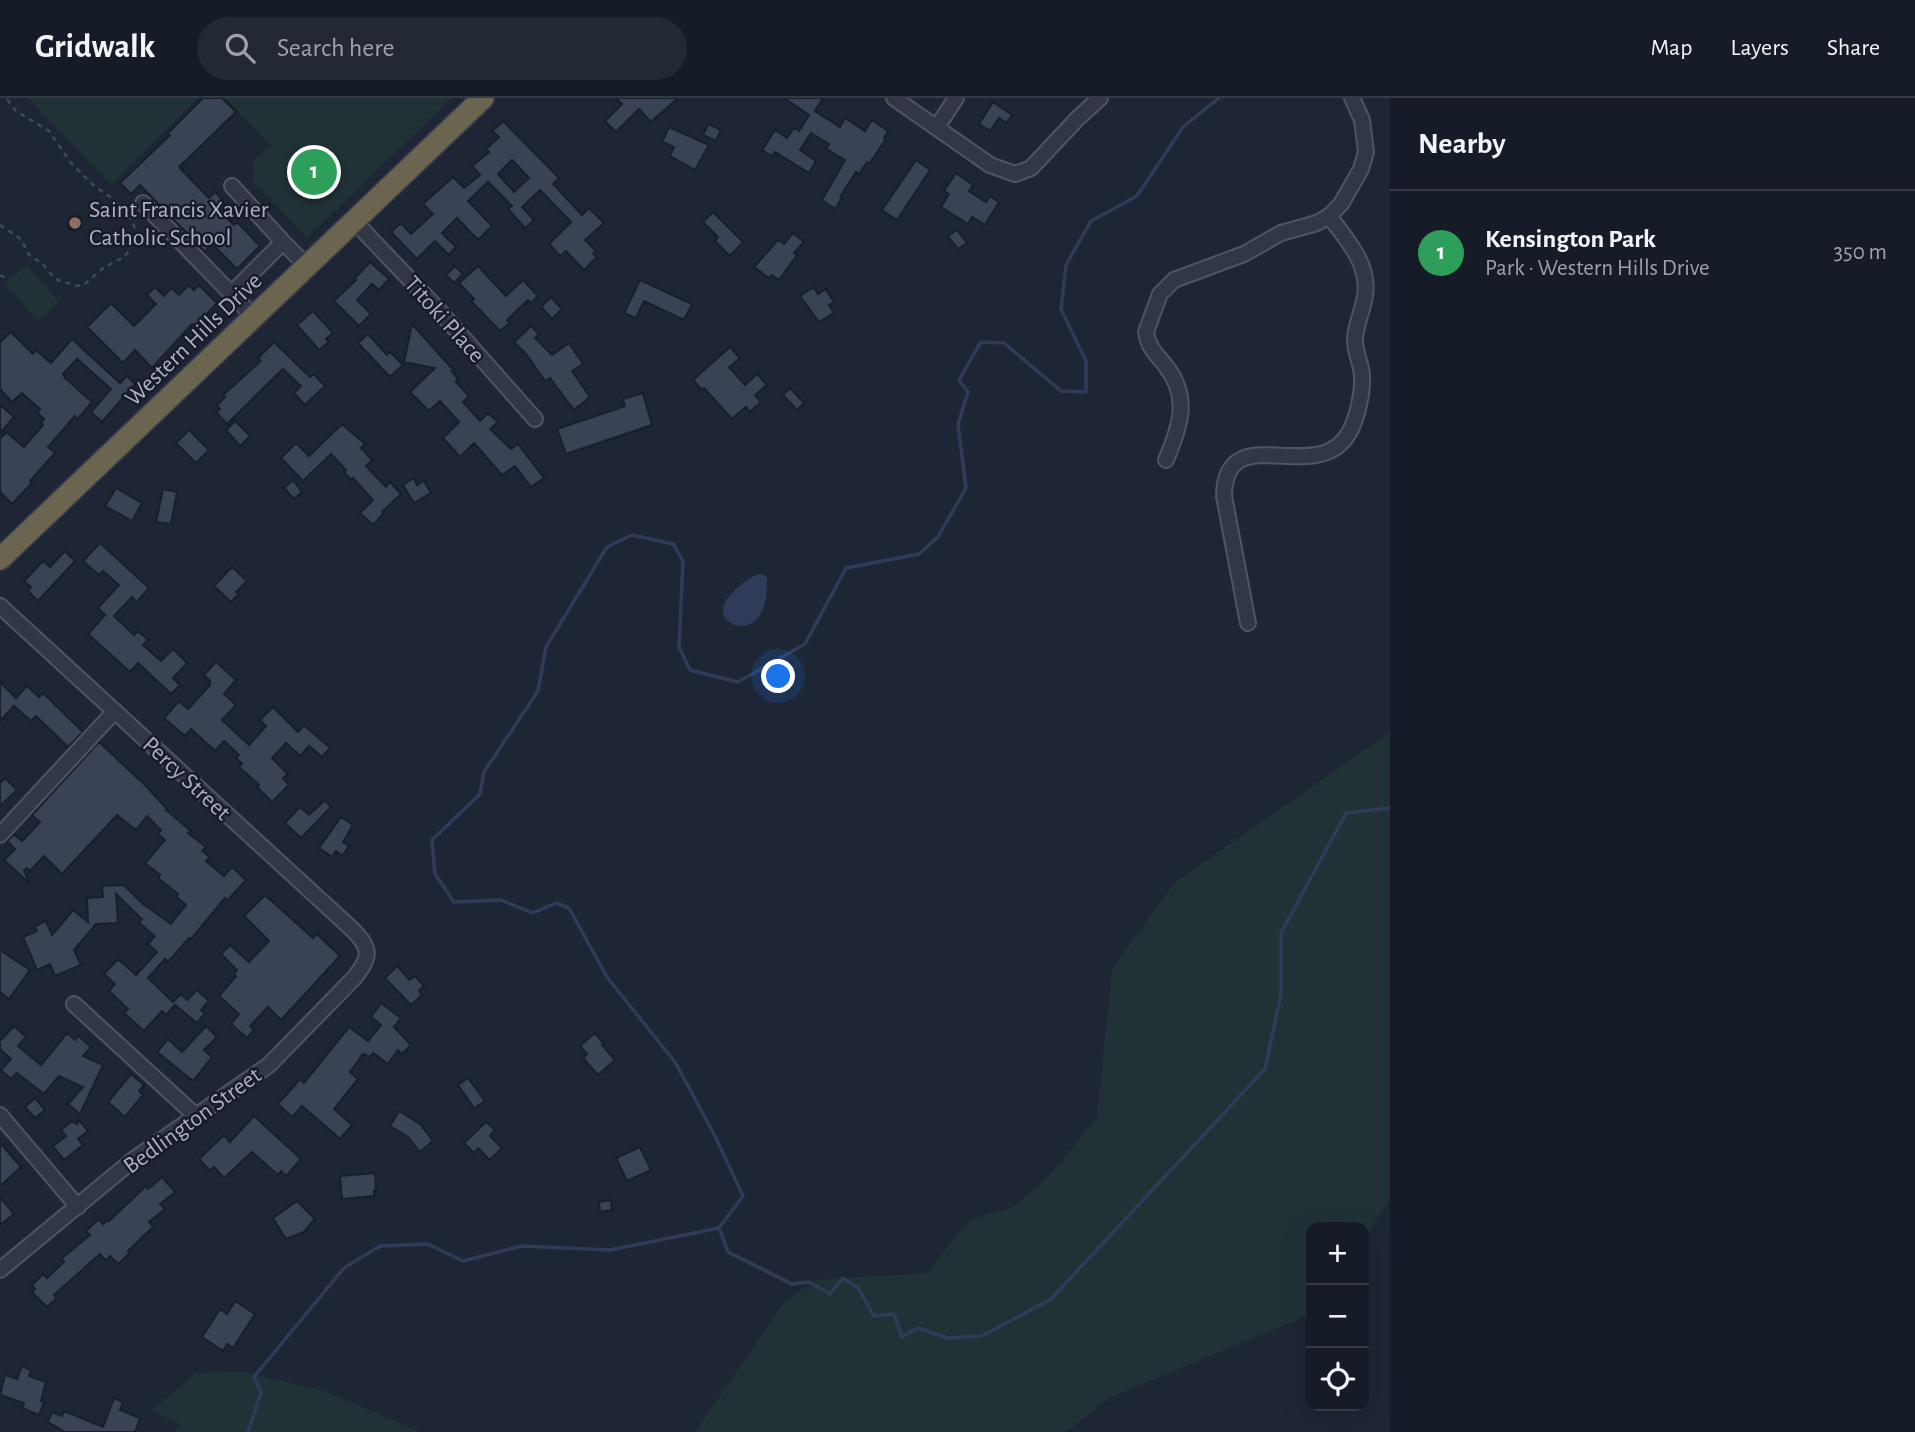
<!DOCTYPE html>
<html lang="en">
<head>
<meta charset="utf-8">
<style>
  body { margin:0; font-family:"Alegreya Sans",sans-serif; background:#232933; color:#f1f3f6 }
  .controls { position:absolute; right:21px; bottom:21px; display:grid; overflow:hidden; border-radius:14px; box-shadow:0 7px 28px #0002 }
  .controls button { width:63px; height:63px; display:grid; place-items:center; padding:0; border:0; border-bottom:2px solid #353a44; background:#161c27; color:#f1f3f6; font:35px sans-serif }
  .you { position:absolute; left:779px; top:579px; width:24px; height:24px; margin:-18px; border:5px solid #fff; border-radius:50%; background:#1a73e8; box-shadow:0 0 0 10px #1a73e833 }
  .badge { display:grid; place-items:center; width:46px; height:46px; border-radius:50%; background:#1a73e8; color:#fff; font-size:23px; font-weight:700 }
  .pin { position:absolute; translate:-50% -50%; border:4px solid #fff; box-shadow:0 2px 7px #0006 }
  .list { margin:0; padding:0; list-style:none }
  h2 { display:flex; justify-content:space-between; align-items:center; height:91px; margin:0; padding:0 28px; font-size:30px }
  h2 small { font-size:23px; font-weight:400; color:#9ea1a7 }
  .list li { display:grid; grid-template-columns:46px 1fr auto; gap:21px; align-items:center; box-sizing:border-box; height:126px; padding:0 28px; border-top:2px solid #353a44 }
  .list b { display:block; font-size:26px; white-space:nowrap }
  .list p { margin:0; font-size:23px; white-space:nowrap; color:#9ea1a7 }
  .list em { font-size:23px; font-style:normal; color:#9ea1a7 }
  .icon { flex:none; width:38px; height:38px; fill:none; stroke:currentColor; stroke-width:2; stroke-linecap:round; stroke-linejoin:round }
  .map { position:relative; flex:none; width:1390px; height:1334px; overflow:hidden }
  header { display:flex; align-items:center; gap:42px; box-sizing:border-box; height:98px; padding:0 35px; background:#161c27; border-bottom:2px solid #353a44 }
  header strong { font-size:33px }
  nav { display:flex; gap:38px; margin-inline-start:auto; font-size:24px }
  .search { width:490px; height:63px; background:#232933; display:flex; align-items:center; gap:18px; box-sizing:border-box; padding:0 24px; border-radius:38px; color:#9ea1a7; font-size:26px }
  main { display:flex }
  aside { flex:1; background:#161c27 }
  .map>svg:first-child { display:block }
  .green { fill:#213237 }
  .water { fill:#303b5a }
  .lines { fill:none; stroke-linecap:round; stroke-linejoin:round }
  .stream { stroke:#303b5a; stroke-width:3.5 }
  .building { fill:#3a4256; stroke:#191e2b; stroke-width:2; fill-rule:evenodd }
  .minor-casing { stroke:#4f5464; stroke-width:18 }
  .highway-casing { stroke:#3c414f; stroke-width:24 }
  .path { stroke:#3e4d53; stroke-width:2.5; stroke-dasharray:5 5; stroke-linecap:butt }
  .minor { stroke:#323745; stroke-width:14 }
  .highway { stroke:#6b644f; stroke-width:21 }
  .education-dot { fill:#8d6e63; stroke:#181c29; stroke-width:2.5 }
  .labels { text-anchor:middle; stroke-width:5; stroke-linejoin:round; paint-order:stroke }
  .poi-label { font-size:24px; fill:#abb1c3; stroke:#181c29; text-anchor:start }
  .street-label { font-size:24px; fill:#abb1c3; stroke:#181c29 }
</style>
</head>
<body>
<header>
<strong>Gridwalk</strong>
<div class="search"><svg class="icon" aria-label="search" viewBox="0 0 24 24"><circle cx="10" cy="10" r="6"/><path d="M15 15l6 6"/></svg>Search here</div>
<nav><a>Map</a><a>Layers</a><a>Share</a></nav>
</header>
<main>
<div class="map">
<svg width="1390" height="1334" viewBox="0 0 1390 1334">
  <rect width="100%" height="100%" fill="#1e2534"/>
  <!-- green -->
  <path class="green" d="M28,0h170l-87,87z
    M225,0h227l-145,140 -54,-56v-21l17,-16z
    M27,167l32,37 -22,19 -32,-38z
    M1390,634v467l-26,41v-13h-53v87l-200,83 -45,35h-371l90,-131 31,-21 111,-7 42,-53 44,-13 37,-32 47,-58 15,-148 62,-86z
    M245,1274l80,19 95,41h-245l6,-7 -29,-15 44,-37z"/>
  <!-- water -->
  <path class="water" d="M761,476l6,3c0,12 0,27 -7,38 -15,24 -56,5 -27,-23 9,-8 16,-16 28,-18z"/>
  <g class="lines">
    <!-- stream -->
    <path class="stream" d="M719,1130l9,24 64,32 17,-2 21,12 13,-16 15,10 16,28 20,-2 8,23 16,-9 30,10 34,-2 69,-37 214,-230 16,-75v-61l65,-120 44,-5
      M248,1334l13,-40 -7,-15 90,-109 36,-22 48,-2 35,17 59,-15 88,4 109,-22 24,-32 -28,-60 -40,-74 -68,-85 -38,-69 -13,-5 -23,10 -32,-13 -47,2 -19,-28 -3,-34 48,-46 4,-22 54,-81 8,-44 61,-100 25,-12 41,9 10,17 -4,86 11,23 48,12 67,-38 41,-76 73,-14 19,-17 28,-49 -8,-64 10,-32 -9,-12 22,-38 23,1 57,48 25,1v-31l-25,-52 5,-44 25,-44 46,-25 46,-69 36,-29"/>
  </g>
  <!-- building -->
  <path class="building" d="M203,0h19l14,14 -57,55 30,31 6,-6 8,8 -7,7 18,18 3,-3 23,24 -23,23 -25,-25 -7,8 -65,-67 -9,9 -11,-11 50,-48 -2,-2z
    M616,0h62l-27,24 -12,-13 -23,23 -11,-11 17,-17z
    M784,0h39l-8,13 25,16 5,-9 20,13 7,-11 16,11 -4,7 2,1 -17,25 -2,-2 -8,12 -3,-2 -16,25 2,1 -7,11 -13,-9 23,-40 -19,-11 3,-5 -18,-11 -11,17 16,11 -7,12 -34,-21 -3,4 -10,-6 13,-20 12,8 7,-10 5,3 10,-16z
    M993,4l19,13 -6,8 -7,-5 -9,13 -11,-7z
    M503,23l56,57 -6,6 29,31 7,-7 15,15 -19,17 11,11 -3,3 4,3 -13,13 -18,-19 -6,5 -11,-12 22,-22 -31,-32 -18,17 12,13 -9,8 -17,-19 4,-3 -24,-24 -20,19 24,25 -14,14 -21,-22 -15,15 14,14 -7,8 -14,-14 -18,18 -26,-27 10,-9 10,11 22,-20 -10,-10 30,-27 11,11 16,-13 -8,-9 17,-14 -3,-3 13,-12 -7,-6zM512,62l17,18 -15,14 -16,-18z
    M708,26l13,6 -5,11 -13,-6z
    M669,29l40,18 -14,25 -25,-14 4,-9 -12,-5z
    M916,62l14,10 -33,50 -15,-10z
    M956,75l17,12 -4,6 17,11 4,-6 9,6 -14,23 -13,-8 -4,7 -27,-17 8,-13 -5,-3z
    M713,114l30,30 -13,14 -15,-15 3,-4 -15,-15z
    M957,132l10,13 -9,6 -10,-13z
    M793,135l11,9 -10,11 3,2 -18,25 -7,-5 -3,3 -15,-11 24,-27 6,4z
    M370,164l19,17 -10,11 -7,-6 -15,16 14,14 -12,12 -25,-25 22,-21 -2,-1z
    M455,168l8,8 -9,9 -8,-8z
    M478,168l28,30 17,-16 15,16 -7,7 -3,-3 -21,20 3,3 -10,8 -29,-30 3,-2 -15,-16z
    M640,182l52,24 -8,16 -40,-19 -8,17 -12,-5z
    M189,187l5,5 5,-5 18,18 -22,24 -3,-3 -40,44 -17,-18 -12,13 -36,-36 24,-24 23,23 22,-22 -9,-9 8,-8 9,9 7,-8 8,7z
    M814,189l4,7 8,-5 8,13 -5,3 5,8 -15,9 -19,-26z
    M551,199l11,12 -10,10 -11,-12z
    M313,213l20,22 -7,6 3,3 -10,8 -22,-25z
    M412,226l44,49 -4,-1 6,7 -2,3 13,14 -6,6 17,19 8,-8 10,9 -8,7 21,20 7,-5 26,34 -13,9 -16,-21 -13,9 -28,-32 -14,14 -17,-19 16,-16 -19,-21 -11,10 -19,-19 25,-24 -31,-6z
    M531,228l8,8 -4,4 17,17 17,-12 14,21 -11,7 18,26 -16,13 -24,-32 -5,3 -19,-27 -12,-12z
    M11,234l22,22 3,-4 15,13 21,-24 48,44 7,-7 8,8 -33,38 -11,-10 20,-23 -34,-30 -14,15 2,4 27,24 -14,17 -3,-3 -27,31 7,6 -25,28 2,2 -20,21 -12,-12v-53l6,-7 18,15 19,-22 -2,-2 3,-4 -7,-7 3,-3 -18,-16 -10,9 -12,-13v-47z
    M368,236l19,21 3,-3 13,13 -13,12 -32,-34z
    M274,244l36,35 4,-3 11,12 -20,19 -11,-12 7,-7 -18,-17 -56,55 -11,-12 4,-3 -3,-4 8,-8 -2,-2 38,-34 -3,-3z
    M730,249l10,11 -11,9 16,18 12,-11 10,11 -12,10 6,7 -11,10 -4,-5 -14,12 -28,-31 -2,2 -9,-10z
    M790,290l14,15 -7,7 -14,-15z
    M643,295l9,32 -86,29 -9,-25 68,-23 -2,-7z
    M0,307l14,12 -14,16z
    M235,323l15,15 -10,10 -14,-16z
    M342,326l23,20 -4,4 11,12 -6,6 20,21 4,-5 11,12 -19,18 1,2 -10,11 -13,-12 13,-13 -20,-22 -2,2 -7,-8 2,-2 -15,-16 -28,27 -22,-23 15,-15 13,13z
    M189,332l20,20 -13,13 -20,-20z
    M414,380l3,7 7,-4 7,12 -17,10 -11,-18z
    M293,382l9,12 -8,7 -10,-11z
    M116,390l26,15 -10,18 -27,-15z
    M163,391l14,3 -6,32 -15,-2z
    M100,445l49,45 -12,14 -5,-5 -18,19 20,19 4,-4 10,9 -5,5 18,16 12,-12 14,14 -14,15 7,7 -9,9 -33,-31 -8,9 -42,-38 17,-19 -7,-7 21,-23 -16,-14 -4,4 -16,-14z
    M65,453l10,10 -37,40 -10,-10 3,-4 -7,-6 19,-20 7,6z
    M232,469l15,14 -11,11 3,2 -8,8 -17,-16z
    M216,564l20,18 -12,14 12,11 -14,15 27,25 17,-19 -6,-6 13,-13 25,25 6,-7 26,23 -8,9 -13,-11 -9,10 -14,-13 -14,15 16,16 -5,4 6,7 -17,17 -15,-15 2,-2 -20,-18 3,-3 -6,-6 3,-3 -15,-14 -9,10 -24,-22 -6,7 -21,-18 15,-17 9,8 22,-24v-4l-6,-6z
    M0,584l16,16 11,-12 12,11 4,-4 40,39 -15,15 -32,-31 -5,5 -17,-15 -14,15z
    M99,644l46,43 22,24 -1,1 25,21 -3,2 18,14 -4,4 8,6 -4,4 18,15 8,-9 14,13 -19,21 -2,-3 -34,41 -2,-1 -21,24 -3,-3 -17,19 25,24 8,-8 6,6 10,-10 12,11 -8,9 4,3 -8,10 -22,-18 -9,10 -4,-4 -18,20 -20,-18 4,-4 -19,-18 6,-7 -11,-10 14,-15 18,16 21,-23 -9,-8 7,-8 -16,-13 3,-4 -26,-25 2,29 -22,1 -22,26 7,15 -26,11 -5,-12 -13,6 -14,-33 14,-6 -2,-5 11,-5 6,14 21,-25 15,12 -1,-24 16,-1 -1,-11 22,-1 19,19 28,20 15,-19 -10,-8 2,-3 -20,-16 2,-3 -15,-12 20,-23 -7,-6 3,-4 -14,-14 -11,14 -19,-15 -55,59 -18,-18 -14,15 -3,-3 -3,2 6,14 -26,-24 11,-11 -8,-8 7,-7 8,7 18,-19 -8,-7z
    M5,680l12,12 -17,16v-23z
    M325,702l6,7 -30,31 -16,-15 15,-16 9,8z
    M341,719l12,8 -10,17 6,4 -7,10 -6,-5 -4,6 -13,-9z
    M265,797l48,43 4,-4 23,22 -59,64 -13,-13 -18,19 4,3 -7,9 -16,-14 8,-10 -20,-18 17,-20 -2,-2 3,-4 -16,-16 9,-9 19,17 20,-21 -25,-25z
    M0,852l30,20 -21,29 -9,-7z
    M397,868l13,14 5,-4 9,10 -5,5 3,4 -11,10 -26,-27z
    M381,905l20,15 -7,9 17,18 -9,9 -4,-4 -10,14 -15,-11 -3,4 -7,-3 -13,18 8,7 -24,30 18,16 -12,14 -38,-33 -10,11 -14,-13 22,-25 4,4 45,-56 19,14 13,-16 -10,-8z
    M14,928l12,11 -8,9 23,19 26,-32 8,7 3,-4 13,11 -8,9 20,9 -23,49 -12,-10 15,-17 -24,-11 -15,18 -27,-21 -6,6 -10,-9 10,-11 -11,-10v-8z
    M206,928l11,11 -13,13 8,7 -19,24 -36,-29 11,-13 14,13z
    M595,935l9,11 -2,1 13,15 -17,15 -15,-17 4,-4 -7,-8z
    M131,976l13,11 -5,6 4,4 -18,22 -17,-15z
    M468,980l17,23 -11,7 -16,-23z
    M35,1000l10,12 -10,8 -10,-11z
    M399,1013l21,13 13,17 -13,11 -12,-15 -18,-11z
    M254,1018l47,43 -15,17 -5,-5 -3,4 -26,-23 -28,26 -10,-11 -4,4 -11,-12 25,-24 6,7z
    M79,1022l9,11 -10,8 5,6 -19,15 -11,-14 13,-10 -5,-6 11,-9 5,3z
    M486,1024l9,8 -5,6 12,12 -12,12 -12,-12 -4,5 -10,-10z
    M0,1045l21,24 -21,19z
    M640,1049l11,23 -24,11 -11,-23z
    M375,1075l1,18h-2v5l-32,3 -2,-23z
    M162,1079l13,15 -15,12 5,5 -16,13 4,5 -25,24 2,2 -12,11 -8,-8 -4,5 -6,-7 -46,41 3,3 -10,9 -15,-15 3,-3 -3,-4 11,-11 4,4 17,-16 -3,-3 29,-24 -4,-4 13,-12 4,5 5,-4 1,1 37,-35 2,3z
    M0,1099l14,17 -14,11z
    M611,1102l1,10 -12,2 -1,-10z
    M297,1103l18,18 -11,13 -18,7 -13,-21z
    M235,1203l20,13 -22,34 -6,-4 -4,7 -21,-14 18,-28 7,5z
    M22,1268l9,4 -2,6 17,6 -5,19 3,1 -5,13 -17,-7 2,-5 -24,-8 5,-20 12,4z
    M114,1300l9,4 -3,8 20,8 -5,14h-70l-17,-10 4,-10 10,4 2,-5 39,16z"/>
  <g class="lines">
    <defs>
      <path id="minor" d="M894,0l96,67 25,9 16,-6 47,-50 22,-20
        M937,29l19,-29
        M232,88l51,56
        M143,105l111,114
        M354,123l81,85 100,113
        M231,196l52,-52 24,24
        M1166,362c14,-33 25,-63 -1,-95 -9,-11 -17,-18 -19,-33l14,-38 14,-14 70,-26 37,-21 36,-10 12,-7 12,-12 20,-35 5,-17 -4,-32 -10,-22
        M0,508l353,324c18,19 18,26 2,47l-86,88 -136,95 -133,110
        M1248,525l-24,-127c1,-84 104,1 130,-74 5,-13 9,-33 8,-47 -1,-13 -8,-24 -7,-37 1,-14 8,-28 10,-42 5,-32 -18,-56 -36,-80
        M0,737l115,-124
        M74,906l122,112
        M0,1017l78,92"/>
      <path id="highway" d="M0,461l483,-461"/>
    </defs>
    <!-- minor casing -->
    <use href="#minor" class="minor-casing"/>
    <!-- highway casing -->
    <use href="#highway" class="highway-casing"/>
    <!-- path -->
    <path class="path" d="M0,127l21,14 8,16 14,9 12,15 22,7 8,-2 18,-16 21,-11 7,-9 5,-16 -4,-12 -10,-12 -10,-10 -18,-12 -23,-23 -22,-32 -33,-20 -10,-13
      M0,177l9,5"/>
    <!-- minor -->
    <use href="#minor" class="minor"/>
    <!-- highway -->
    <use href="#highway" class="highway"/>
  </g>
  <!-- markers -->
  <circle class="education-dot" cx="75" cy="125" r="7"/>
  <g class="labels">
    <!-- poi labels -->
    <g class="poi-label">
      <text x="89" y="119">Saint Francis Xavier<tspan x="89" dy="28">Catholic School</tspan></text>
    </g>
    <!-- street labels -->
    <g class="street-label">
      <text transform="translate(445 221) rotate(48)" y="8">Titoki Place</text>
      <text transform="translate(193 241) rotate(-44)" y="8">Western Hills Drive</text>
      <text transform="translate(187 680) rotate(43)" y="8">Percy Street</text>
      <text transform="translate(192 1022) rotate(-36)" y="8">Bedlington Street</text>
    </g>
  </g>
</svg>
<div class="controls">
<button>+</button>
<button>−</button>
<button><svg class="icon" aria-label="locate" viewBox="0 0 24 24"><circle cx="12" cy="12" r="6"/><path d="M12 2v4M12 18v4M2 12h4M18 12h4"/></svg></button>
</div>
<div class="you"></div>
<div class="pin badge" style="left:314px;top:74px;background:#2e9e5b">1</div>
</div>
<aside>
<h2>Nearby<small></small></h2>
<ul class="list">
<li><span class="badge" style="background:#2e9e5b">1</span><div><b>Kensington Park</b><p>Park · Western Hills Drive</p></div><em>350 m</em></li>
</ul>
</aside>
</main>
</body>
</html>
